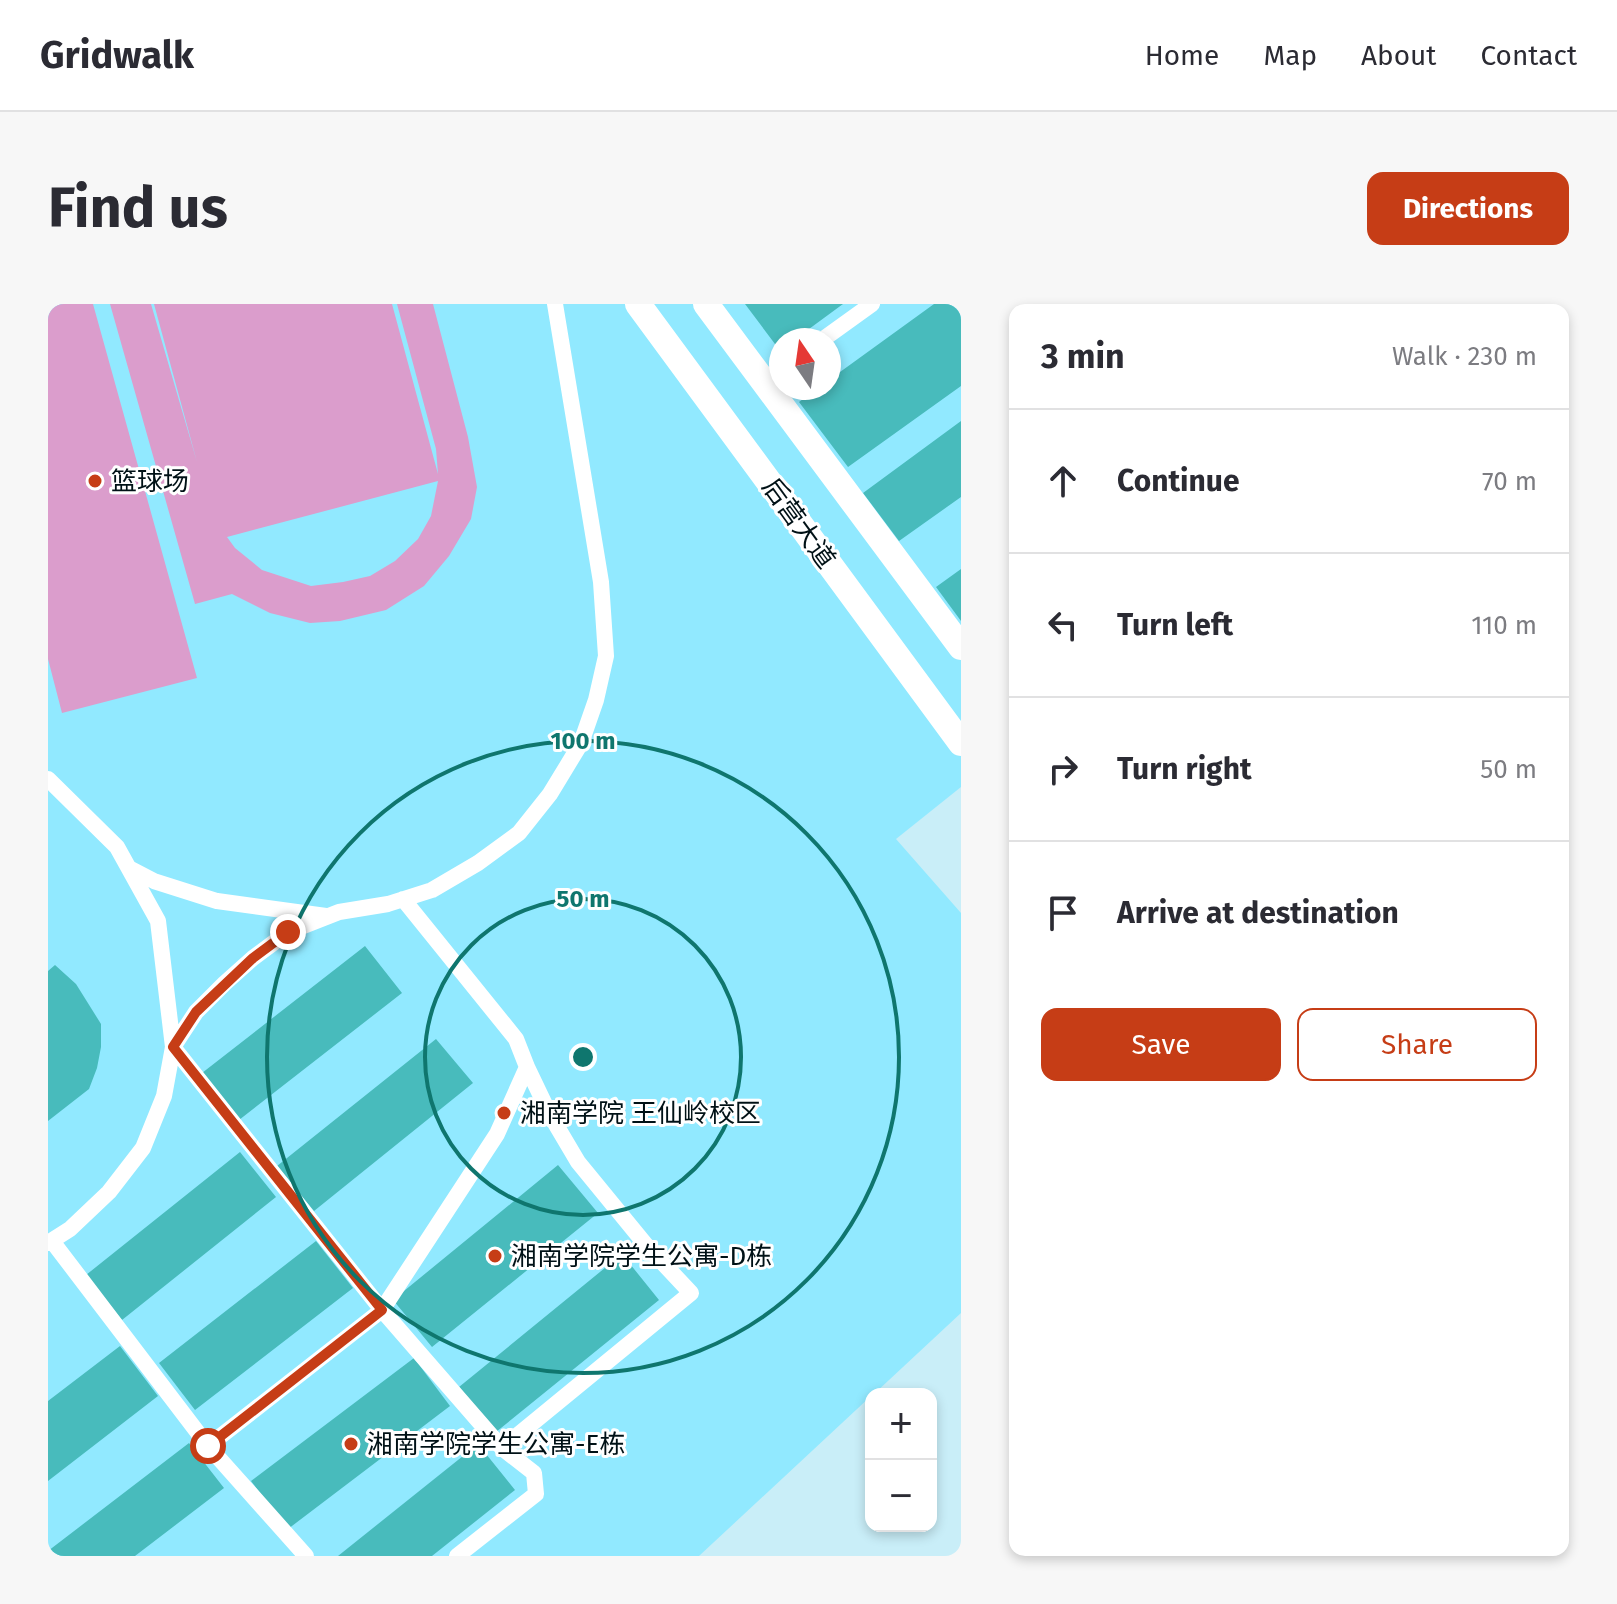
<!DOCTYPE html>
<html lang="en">
<head>
<meta charset="utf-8">
<style>
  body { margin:0; font-family:"Fira Sans","Noto Sans SC",sans-serif; background:#f7f7f7; color:#2b2b33 }
  .controls { position:absolute; right:24px; bottom:24px; display:grid; overflow:hidden; border-radius:16px; box-shadow:0 4px 12px #0003 }
  .controls button { width:72px; height:72px; display:grid; place-items:center; padding:0; border:0; border-bottom:2px solid #e1e1e2; background:#fff; color:#2b2b33; font:40px sans-serif }
  .compass { position:absolute; left:721px; top:24px; width:72px; height:72px; border-radius:50%; background:#fff; box-shadow:0 4px 12px #0003; rotate:347deg }
  .stop { position:absolute; width:24px; height:24px; margin:-18px; border:6px solid #c63d16; border-radius:50%; background:#fff }
  .stop.end { background:#c63d16; border-color:#fff; box-shadow:0 2px 8px #0008 }
  .list { margin:0; padding:0; list-style:none }
  h2 { display:flex; justify-content:space-between; align-items:center; height:104px; margin:0; padding:0 32px; font-size:34px }
  h2 small { font-size:26px; font-weight:400; color:#7c7c81 }
  .list li { display:grid; grid-template-columns:52px 1fr auto; gap:24px; align-items:center; box-sizing:border-box; height:144px; padding:0 32px; border-top:2px solid #e1e1e2 }
  .list b { display:block; font-size:30px; white-space:nowrap }
  .list em { font-size:26px; font-style:normal; color:#7c7c81 }
  .actions { display:flex; gap:16px; padding:24px 32px }
  .actions a { flex:1; padding:18px 0; border:2px solid #c63d16; border-radius:16px; text-align:center; font-size:28px; color:#c63d16 }
  .actions .main { background:#c63d16; color:#fff }
  .icon { flex:none; width:44px; height:44px; fill:none; stroke:currentColor; stroke-width:2; stroke-linecap:round; stroke-linejoin:round }
  .map { position:relative; flex:none; width:913px; height:1252px; overflow:hidden; border-radius:16px }
  header { display:flex; align-items:center; gap:48px; box-sizing:border-box; height:112px; padding:0 40px; background:#fff; border-bottom:2px solid #e1e1e2 }
  header strong { font-size:38px }
  nav { display:flex; gap:44px; margin-inline-start:auto; font-size:28px }
  .intro { display:flex; align-items:center; justify-content:space-between; box-sizing:border-box; height:192px; padding:0 48px }
  h1 { margin:0; font-size:56px }
  .button { padding:20px 36px; border-radius:16px; background:#c63d16; color:#fff; font-size:28px; font-weight:700 }
  main { display:flex; gap:48px; padding:0 48px }
  aside { flex:1; background:#fff; border-radius:16px; box-shadow:0 4px 12px #0003 }
  .map>svg:first-child { display:block }
  .built { fill:#91e9ff; fill-rule:evenodd }
  .green { fill:#db9dcc; fill-rule:evenodd }
  .building { fill:#48bbbc }
  .lines { fill:none; stroke-linecap:round; stroke-linejoin:round }
  .street { stroke:#fff; stroke-width:16 }
  .primary { stroke:#fff; stroke-width:26 }
  .route { stroke:#c63d16; stroke-width:10 }
  .ring { fill:none; stroke:#0f766e; stroke-width:4 }
  .poi-dot { fill:#c63d16; stroke:#fff; stroke-width:3 }
  .labels { text-anchor:middle; stroke-width:6; stroke-linejoin:round; paint-order:stroke }
  .poi-label { font-size:26px; fill:#001116; stroke:#fff; text-anchor:start }
  .street-label { font-size:26px; fill:#001116; stroke:#fff }
  .centre { fill:#0f766e; stroke:#fff; stroke-width:4 }
  .ring-label { font-size:24px; text-anchor:middle; font-weight:bold; fill:#0f766e; stroke:#fff; stroke-width:6; stroke-linejoin:round; paint-order:stroke }
</style>
</head>
<body>
<header>
<strong>Gridwalk</strong>
<nav><a>Home</a><a>Map</a><a>About</a><a>Contact</a></nav>
</header>
<div class="intro"><h1>Find us</h1><a class="button">Directions</a></div>
<main>
<div class="map">
<svg width="913" height="1252" viewBox="0 0 913 1252">
  <rect width="100%" height="100%" fill="#c9eef8"/>
  <!-- built -->
  <path class="built" d="M0,0h913v483l-65,52 65,74v400l-87,81h-3v2l-172,160h-651zM733,36h48v48h-48z"/>
  <!-- green -->
  <path class="green" d="M0,0h45l104,374 -135,35 -14,-54z
    M62,0h41l46,158 -43,-158h238l46,170 -2,-25 -39,-145h36l35,133 9,50 -6,32 -22,37 -25,30 -38,24 -46,11 -30,2 -40,-10 -38,-19 -37,10zM390,177l-7,35 -13,23 -23,22 -25,15 -27,6 -32,4 -49,-16 -27,-22 -8,-11z"/>
  <!-- building -->
  <path class="building" d="M697,0h98l-49,36h-13v12z
    M886,0h27v82l-113,81 -49,-65 19,-14h11v-8z
    M913,117v76l-62,44 -36,-48z
    M913,265v52l-25,-34z
    M317,642l37,47 -163,127 -37,-47z
    M7,661l21,19 25,40v23l-4,21 -8,21 -41,32v-150z
    M388,735l37,44 -159,128 -37,-45z
    M192,848l36,45 -154,123 -36,-45z
    M510,861l40,48 -166,134 -39,-47z
    M268,937l37,47 -158,122 -36,-47z
    M574,950l37,46 -163,132 -37,-45z
    M72,1042l38,50 -110,85v-80z
    M366,1054l36,48 -162,123 -37,-48z
    M141,1139l35,45 -89,68h-87v-5z
    M430,1140l37,46 -83,66h-94z"/>
  <g class="lines">
    <!-- street -->
    <path class="street" d="M774,36l50,-36
      M715,78l18,-13
      M0,475l69,68 41,74 15,126 209,263 120,138 32,25 2,21 -79,62
      M81,564l25,13 63,20 109,15
      M4,937l156,205 174,-136 115,-176 30,-67 -11,-28 -113,-140
      M0,939l22,-14 39,-37 34,-44 21,-52 9,-49 23,-35 29,-29 28,-25 35,-26 51,-20 49,-8 44,-14 46,-27 41,-30 31,-39 31,-51 15,-43 10,-44 -5,-74 -46,-278
      M160,1142l98,110
      M454,1144l189,-155 -45,-48 -68,-83 -29,-49 -22,-46"/>
    <!-- primary -->
    <path class="primary" d="M590,0l323,439
      M658,0l255,343"/>
  </g>
  <g class="lines">
    <!-- route -->
    <path class="route" d="M160,1142l174,-136 -209,-263 23,-35 57,-54 35,-26"/>
  </g>
  <!-- distance rings -->
  <g class="ring">
    <circle cx="535" cy="753" r="158"/>
    <circle cx="535" cy="753" r="316"/>
  </g>
  <!-- markers -->
  <g class="poi-dot">
    <circle cx="47" cy="177" r="8"/>
    <circle cx="456" cy="809" r="8"/>
    <circle cx="447" cy="952" r="8"/>
    <circle cx="303" cy="1140" r="8"/>
  </g>
  <g class="labels">
    <!-- poi labels -->
    <g class="poi-label">
      <text x="63" y="186">篮球场</text>
      <text x="472" y="818">湘南学院 王仙岭校区</text>
      <text x="463" y="961">湘南学院学生公寓-D栋</text>
      <text x="319" y="1149">湘南学院学生公寓-E栋</text>
    </g>
    <!-- street labels -->
    <g class="street-label">
      <text transform="translate(751 219) rotate(54)" y="9">后营大道</text>
    </g>
  </g>
  <circle cx="535" cy="753" r="12" class="centre"/>
  <g class="ring-label">
    <text x="535" y="445">100 m</text>
    <text x="535" y="603">50 m</text>
  </g>
</svg>
<div class="controls">
<button>+</button>
<button>−</button>
</div>
<svg class="compass" viewBox="-18 -18 36 36"><path d="M0-13l5 13h-10z" fill="#e53935"/><path d="M0 13l5-13h-10z" fill="#7c7c81"/></svg>
<div class="stop" style="left:160px;top:1142px"></div>
<div class="stop end" style="left:240px;top:628px"></div>
</div>
<aside>
<h2>3 min<small>Walk · 230 m</small></h2>
<ul class="list">
<li><svg class="icon" aria-label="ahead" viewBox="0 0 24 24"><path d="M12 20V5M6 11l6-6 6 6"/></svg><div><b>Continue</b></div><em>70 m</em></li>
<li><svg class="icon" aria-label="left" viewBox="0 0 24 24"><path d="M17 20v-9H6M10 6l-5 5 5 5"/></svg><div><b>Turn left</b></div><em>110 m</em></li>
<li><svg class="icon" aria-label="right" viewBox="0 0 24 24"><path d="M7 20v-9h11M14 6l5 5-5 5"/></svg><div><b>Turn right</b></div><em>50 m</em></li>
<li><svg class="icon" aria-label="arrive" viewBox="0 0 24 24"><path d="M6 21V4h12l-3 4 3 4H6"/></svg><div><b>Arrive at destination</b></div></li>
</ul>
<div class="actions"><a class="main">Save</a><a>Share</a></div>
</aside>
</main>
</body>
</html>
